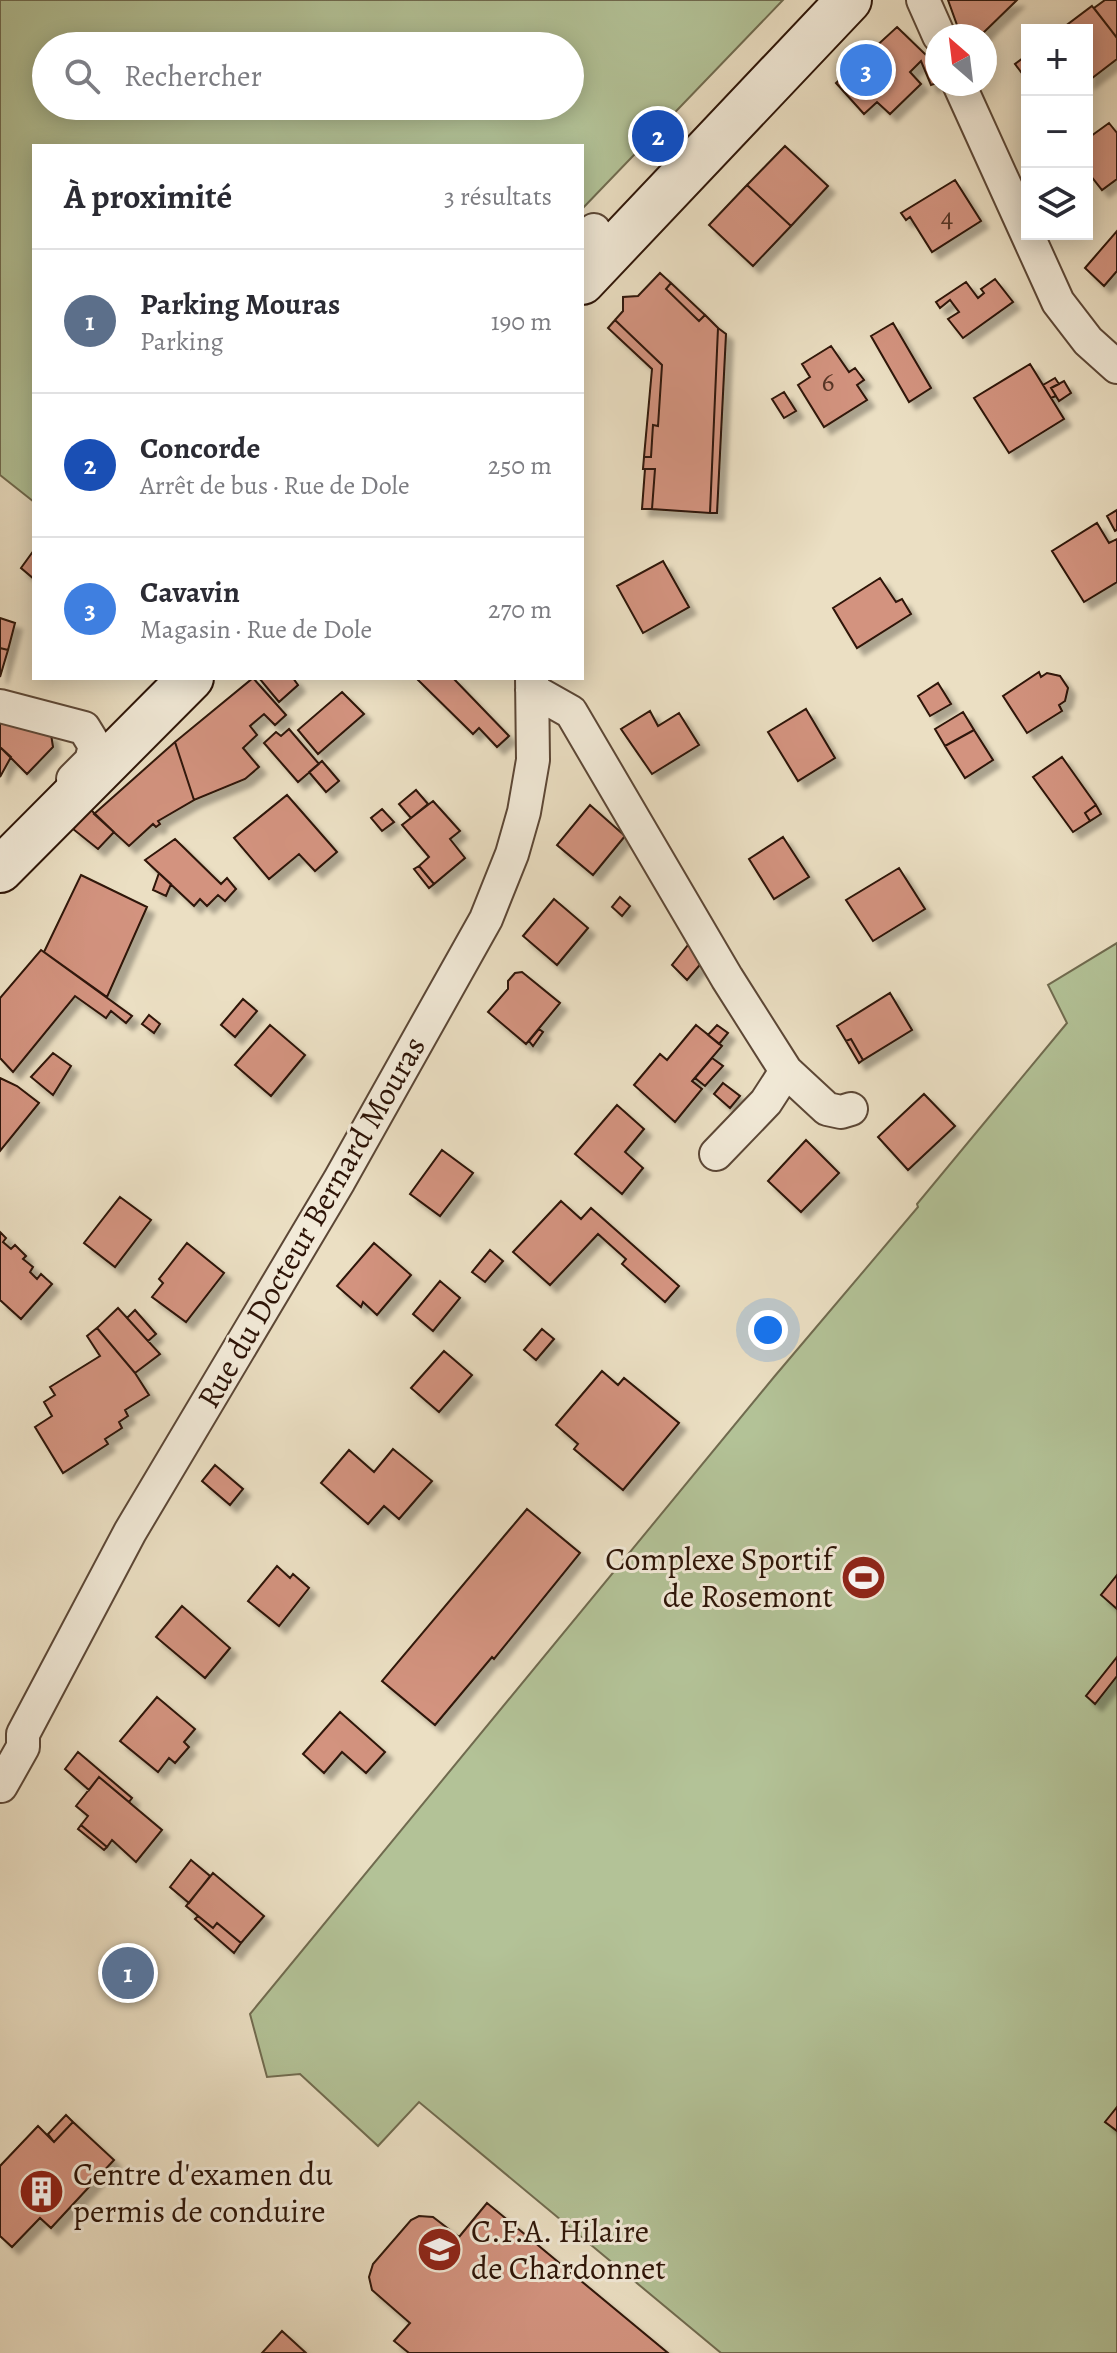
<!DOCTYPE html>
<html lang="fr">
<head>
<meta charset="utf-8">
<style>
  body { margin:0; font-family:Alegreya,serif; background:#f2f2f3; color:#2b2b33 }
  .controls { position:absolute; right:24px; top:24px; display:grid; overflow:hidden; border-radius:0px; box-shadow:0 4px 20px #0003 }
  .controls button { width:72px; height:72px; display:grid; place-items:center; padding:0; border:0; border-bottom:2px solid #e1e1e2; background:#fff; color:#2b2b33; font:40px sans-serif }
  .compass { position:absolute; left:925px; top:24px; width:72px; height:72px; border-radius:50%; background:#fff; box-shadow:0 4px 20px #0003; rotate:332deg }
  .you { position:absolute; left:768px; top:1330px; width:28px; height:28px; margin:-20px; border:6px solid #fff; border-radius:50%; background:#1a73e8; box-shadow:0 0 0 12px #1a73e833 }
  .badge { display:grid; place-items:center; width:52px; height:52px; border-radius:50%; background:#8f2418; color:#fff; font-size:26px; font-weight:700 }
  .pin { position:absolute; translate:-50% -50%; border:4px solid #fff; box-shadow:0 2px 8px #0006 }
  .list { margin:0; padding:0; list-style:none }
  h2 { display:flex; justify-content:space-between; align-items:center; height:104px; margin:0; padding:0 32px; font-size:34px }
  h2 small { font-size:26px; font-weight:400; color:#7c7c81 }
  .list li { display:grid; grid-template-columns:52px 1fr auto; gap:24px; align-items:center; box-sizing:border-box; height:144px; padding:0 32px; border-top:2px solid #e1e1e2 }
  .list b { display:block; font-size:30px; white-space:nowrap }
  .list p { margin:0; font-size:26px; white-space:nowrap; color:#7c7c81 }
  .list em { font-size:26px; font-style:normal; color:#7c7c81 }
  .icon { flex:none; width:44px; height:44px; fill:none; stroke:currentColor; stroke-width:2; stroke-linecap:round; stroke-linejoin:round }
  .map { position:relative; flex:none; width:1117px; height:2353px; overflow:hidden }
  .search { position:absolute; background:#fff; box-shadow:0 4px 20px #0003; left:32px; top:32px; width:552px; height:88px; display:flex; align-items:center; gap:20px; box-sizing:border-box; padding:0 28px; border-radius:44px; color:#7c7c81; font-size:30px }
  .panel { position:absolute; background:#fff; box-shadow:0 4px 20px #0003; left:32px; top:144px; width:552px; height:536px; border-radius:0px }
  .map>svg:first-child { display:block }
  .green { fill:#b3c297; stroke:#706b4f; stroke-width:2; fill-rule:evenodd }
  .building { fill:#d3937f; stroke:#2d1407; stroke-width:2; filter:url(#shadow) }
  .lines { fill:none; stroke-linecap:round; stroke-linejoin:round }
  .street-casing { stroke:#5c4736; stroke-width:36 }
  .secondary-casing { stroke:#2d1407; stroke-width:48 }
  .street { stroke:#f2ead8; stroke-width:32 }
  .secondary { stroke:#f2ead8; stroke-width:44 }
  .labels { text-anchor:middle; stroke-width:6; stroke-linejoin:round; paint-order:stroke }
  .number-label { font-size:28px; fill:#563425 }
  .street-label { font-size:32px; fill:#2d1407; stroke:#f2ead8 }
  .poi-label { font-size:32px; fill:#2d1407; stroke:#f2ead8; text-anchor:start }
</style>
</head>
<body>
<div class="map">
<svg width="1117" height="2353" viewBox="0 0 1117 2353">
  <defs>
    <filter id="shadow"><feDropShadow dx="7" dy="7" stdDeviation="2" flood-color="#0004"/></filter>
  </defs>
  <rect width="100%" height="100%" fill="#ebdfc3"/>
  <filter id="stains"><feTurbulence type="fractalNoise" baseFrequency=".0025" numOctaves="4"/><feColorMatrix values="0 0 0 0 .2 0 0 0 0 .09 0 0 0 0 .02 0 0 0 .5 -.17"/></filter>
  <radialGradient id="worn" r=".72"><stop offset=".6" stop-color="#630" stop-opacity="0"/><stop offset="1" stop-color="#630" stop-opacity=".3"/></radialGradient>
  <!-- green -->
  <path class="green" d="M0,0h783l-201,209v-63h-548v356l-34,-27zM46,46h524v60h-524z
    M1117,943v1410h-396l-302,-251 -41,44 -78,-72 -33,3 -17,-63 524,-637 144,-170 -1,-3 150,-181 -19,-38z"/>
  <!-- building -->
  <path class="building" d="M948,0h69l-37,36h-19z
    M1105,0h12v38l-23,-30z
    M1092,6l25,32v21l-30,23v-52h-27z
    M897,27l29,28 11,28 -6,2 -10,-24 -11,11 11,12 -31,30 -13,-12 -13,12 -28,-31z
    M1027,55v25l-12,-16z
    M1109,123l8,10v46l-15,11 -15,-19v-32z
    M785,146l43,40 -37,40 -44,-41z
    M955,180l26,41 -49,31 -22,-35 -4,3 -5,-7z
    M747,185l44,41 -38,40 -44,-41z
    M1117,231v40l-13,15 -19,-18z
    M660,273l11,10 -5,6 33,32 6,-6 13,13 -8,185 -58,-4 3,-40h-12l1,-12h7l2,-32 5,1 4,-61 -47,-45 8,-9v-14l15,-1z
    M995,279l18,23 -50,36 -15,-19 11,-7 -9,-12 -10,8 -4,-6 30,-20 12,16 6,-5 -3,-4z
    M671,283l34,32 -6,6 -33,-32z
    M615,320l47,45 -4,61 -5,-1 -2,32h-7l8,-88 -44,-41z
    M893,323l38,65 -22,14 -38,-66z
    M718,328l8,6 -9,179h-7z
    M831,346l18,26 6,-4 9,12 -7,5 10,15 -43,27 -26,-42 12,-8 -8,-13z
    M1030,364l34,55 -55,34 -35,-55z
    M1055,378l4,6 -8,4 5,8 -5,2 -8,-13z
    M1064,381l7,12 -12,8 -8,-13z
    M784,392l12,19 -12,7 -12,-19z
    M645,469h10l-3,40h-10z
    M1117,510v20l-2,1 -8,-15z
    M1097,523l12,20 8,-4v43l-33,20 -32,-51z
    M34,550v29l-13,-11z
    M663,561l26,46 -46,26 -26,-47z
    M880,578l16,24 6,-3 9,15 -54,34 -24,-40z
    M0,618l15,5 -7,27 -8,-2z
    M0,648l8,2 -8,27z
    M1039,672l2,5 6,-4 13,3 8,12 -3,13 -6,4 3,6 -35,22 -24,-37z
    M253,678l33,37 -11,10 -11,-11 -14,12 7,9 -14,13 16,19 -14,12 -51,21 -19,-58z
    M259,678h34l5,7 -19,17z
    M416,678h37l56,58 -12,11 -18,-19 -6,6z
    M938,683l13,21 -21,12 -12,-20z
    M342,692l22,22 -46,40 -20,-24z
    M806,709l29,49 -37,23 -30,-49z
    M650,711l8,15 21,-13 20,32 -47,29 -31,-45z
    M963,712l11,18 -29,16 -10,-17z
    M0,720l51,14 2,13 -26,27 -27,-27z
    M289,729l30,35 -21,18 -34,-39 12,-11 5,4z
    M974,730l19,30 -28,18 -20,-32z
    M175,742l19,58 -36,21 2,3 -4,3 -3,-3 -24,22 -35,-32z
    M0,747l11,10 -11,20z
    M1062,757l34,48 -11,8 5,8 -17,11 -40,-55z
    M322,761l17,20 -13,11 -17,-20z
    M416,790l12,14 -17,14 -12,-14z
    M287,795l50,57 -22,19 -16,-17 -30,25 -35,-41z
    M433,801l27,30 -10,8 15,19 -31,26 -15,-18 10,-9 -27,-32z
    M590,805l35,31 -32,39 -36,-30z
    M1096,805l5,9 -11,7 -5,-8z
    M382,809l12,13 -12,9 -11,-13z
    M91,810l23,22 -16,17 -25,-20z
    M783,837l26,40 -35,22 -25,-40z
    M175,839l46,45 6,-6 9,11 -11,12 -7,-6 -11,11 -7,-7 -6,7 -49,-46z
    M419,866l15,18 -5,4 -15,-19z
    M899,868l26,41 -52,32 -27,-41z
    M159,873l12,11 -5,12 -13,-6z
    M81,875l66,32 -40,90 -63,-45z
    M620,897l10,9 -8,10 -10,-9z
    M554,899l34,29 -31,37 -34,-29z
    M688,945l16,15 -17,20 -15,-15z
    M41,950l91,66 -6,7 -15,-12 -5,7 -31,-22 -62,76 -13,-14v-60z
    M522,972l38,31 -34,41 -38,-32 20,-23v-8l7,-8z
    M890,993l22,37 -49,30 -12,-21 -5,2 -9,-15z
    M243,999l14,12 -22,26 -14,-12z
    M149,1015l11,9 -6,9 -12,-9z
    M270,1025l35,30 -34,41 -36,-31z
    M696,1025l26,21 -30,35 10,8 -27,33 -41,-37 26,-31 7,6z
    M717,1025l11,8 -9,11 -11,-9z
    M539,1029l4,3 -10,14 -4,-5z
    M851,1039l12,21 -4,3 -13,-22z
    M53,1053l18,13 -18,29 -22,-18z
    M712,1058l11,8 -18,20 -10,-8z
    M0,1078l17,8 22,17 -39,48z
    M723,1083l17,13 -10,12 -16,-14z
    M924,1094l31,32 -47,44 -30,-33z
    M617,1105l27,24 -19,23 18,16 -21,26 -47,-40z
    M806,1140l33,33 -38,39 -33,-31z
    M442,1150l31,23 -33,43 -30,-22z
    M120,1197l31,23 -36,47 -31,-24z
    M561,1201l20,18 10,-11 88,78 -14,16 -43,-38 4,-5 -28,-25 -48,51 -37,-33z
    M0,1232l6,6 -3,4 8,7 4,-4 11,11 -3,3 10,8 -3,5 7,7 4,-5 11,10 -31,35 -21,-19z
    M187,1243l37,30 -38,49 -34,-25 11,-14 -4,-4z
    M374,1243l37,32 -34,40 -14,-13 -2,5 -24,-21z
    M490,1250l13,11 -18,21 -13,-10z
    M440,1281l20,17 -27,33 -20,-17z
    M118,1308l42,46 -25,19 -38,-45z
    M135,1310l21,24 -8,7 -21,-23z
    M97,1328l38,45 14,22 -24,15 3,6 -9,6 3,6 -17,11 3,5 -45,29 -28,-46 17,-11 -8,-14 11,-7 -5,-8 50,-31 -13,-20z
    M542,1329l12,10 -18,21 -12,-10z
    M444,1351l28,24 -33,37 -28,-24z
    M602,1371l16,14 6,-7 55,45 -56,67 -49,-41 4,-5 -22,-19z
    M393,1449l39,32 -33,38 -15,-13 -16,18 -47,-41 28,-33 25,22z
    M215,1465l28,24 -13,16 -28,-24z
    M527,1509l53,44 -86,106 -2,-2 -57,68 -53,-44z
    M277,1566l13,12 3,-4 16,14 -30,38 -31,-25z
    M1117,1575v34l-16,-14z
    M182,1606l48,42 -25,30 -49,-41z
    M1117,1657v19l-22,28 -9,-8z
    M157,1697l38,32 -11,13 5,5 -14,16 -6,-5 -11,14 -38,-31z
    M340,1712l45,40 -19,21 -24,-21 -18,21 -21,-19z
    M78,1752l54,46 -3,4 -30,-25 -10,13 -24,-21z
    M99,1777l63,53 -26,32 -24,-22 -5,7 -26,-22 7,-9 -12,-10z
    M81,1825l26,22 -3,3 -26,-21z
    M191,1860l19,16 -21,27 -19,-16z
    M213,1873l51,43 -23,27 -24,-20 -4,5 -27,-22z
    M198,1916l15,12 4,-5 24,20 -7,10 -39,-34z
    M1117,2107v24l-12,-9z
    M66,2115l7,7 -19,20 -6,-8z
    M73,2122l41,38 -63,68 -11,-10 -28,29 -12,-11v-70l38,-40 16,16z
    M487,2203l181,150h-259l-15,-12 16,-18 -38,-33 -3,-13 4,-13 38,-44 8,-4 14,1 26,20z
    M282,2331l24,22h-44z"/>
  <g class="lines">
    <defs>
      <path id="street" d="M923,0l16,36
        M959,84l99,218 30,39 29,26
        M582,247l12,-17
        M532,690l39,22 156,266 59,93 41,38 14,3 10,-3
        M0,706l84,22 11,18 -4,15 -18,18
        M716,1154l50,-52 20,-31
        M1,1786l22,-39v-13l107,-202 209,-351 147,-262 26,-65 12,-42 9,-52 -1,-82"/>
      <path id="secondary" d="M582,282l267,-282
        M0,870l191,-192"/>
    </defs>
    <!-- street casing -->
    <use href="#street" class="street-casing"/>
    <!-- secondary casing -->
    <use href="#secondary" class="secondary-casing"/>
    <!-- street -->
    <use href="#street" class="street"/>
    <!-- secondary -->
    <use href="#secondary" class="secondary"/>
  </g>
  <!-- icons -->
  <defs>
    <symbol id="stadium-disc" viewBox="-11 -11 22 22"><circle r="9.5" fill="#8f2418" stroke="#f2ead8"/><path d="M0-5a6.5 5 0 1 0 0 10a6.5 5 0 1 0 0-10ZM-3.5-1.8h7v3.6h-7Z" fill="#fff"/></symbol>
    <symbol id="building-disc" viewBox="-11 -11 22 22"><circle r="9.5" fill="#8f2418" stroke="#f2ead8"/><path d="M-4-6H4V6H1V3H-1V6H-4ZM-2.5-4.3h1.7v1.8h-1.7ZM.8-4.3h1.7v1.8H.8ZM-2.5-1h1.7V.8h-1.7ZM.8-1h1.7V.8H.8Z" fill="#fff"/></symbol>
    <symbol id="university-disc" viewBox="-11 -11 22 22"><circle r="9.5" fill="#8f2418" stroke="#f2ead8"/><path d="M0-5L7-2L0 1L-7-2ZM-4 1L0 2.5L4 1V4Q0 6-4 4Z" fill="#fff"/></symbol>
  </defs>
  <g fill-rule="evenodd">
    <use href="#stadium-disc" x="838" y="1552" width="51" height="51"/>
    <use href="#building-disc" x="16" y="2166" width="51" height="51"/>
    <use href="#university-disc" x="414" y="2224" width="51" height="51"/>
  </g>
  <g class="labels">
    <!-- number labels -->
    <g class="number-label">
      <text x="947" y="226">4</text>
      <text x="828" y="391">6</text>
    </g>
    <!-- street labels -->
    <g class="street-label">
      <text transform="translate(311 1222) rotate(-60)" y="11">Rue du Docteur Bernard Mouras</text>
    </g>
    <!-- poi labels -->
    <g class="poi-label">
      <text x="833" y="1570" text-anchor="end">Complexe Sportif<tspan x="833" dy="37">de Rosemont</tspan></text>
      <text x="73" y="2185">Centre d'examen du<tspan x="73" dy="37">permis de conduire</tspan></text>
      <text x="471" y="2242">C.F.A. Hilaire<tspan x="471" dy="37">de Chardonnet</tspan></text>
    </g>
  </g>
  <rect width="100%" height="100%" filter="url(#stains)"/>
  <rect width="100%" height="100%" fill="url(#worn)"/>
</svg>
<div class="controls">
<button>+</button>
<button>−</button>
<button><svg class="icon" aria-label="layers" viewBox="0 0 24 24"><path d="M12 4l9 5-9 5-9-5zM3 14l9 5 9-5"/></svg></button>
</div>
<svg class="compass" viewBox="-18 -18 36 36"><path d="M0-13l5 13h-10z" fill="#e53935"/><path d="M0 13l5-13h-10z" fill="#7c7c81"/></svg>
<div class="you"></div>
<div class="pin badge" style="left:128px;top:1973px;background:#5c6f8a">1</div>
<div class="pin badge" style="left:658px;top:136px;background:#1a4fb4">2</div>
<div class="pin badge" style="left:866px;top:70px;background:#3f7fe0">3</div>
<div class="search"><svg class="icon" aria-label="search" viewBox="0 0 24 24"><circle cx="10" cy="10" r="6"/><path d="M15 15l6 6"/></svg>Rechercher</div>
<section class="panel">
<h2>À proximité<small>3 résultats</small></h2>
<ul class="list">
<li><span class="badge" style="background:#5c6f8a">1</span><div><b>Parking Mouras</b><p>Parking</p></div><em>190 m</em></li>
<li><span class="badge" style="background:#1a4fb4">2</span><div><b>Concorde</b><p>Arrêt de bus · Rue de Dole</p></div><em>250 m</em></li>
<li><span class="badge" style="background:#3f7fe0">3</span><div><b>Cavavin</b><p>Magasin · Rue de Dole</p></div><em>270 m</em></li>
</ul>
</section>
</div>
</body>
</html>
